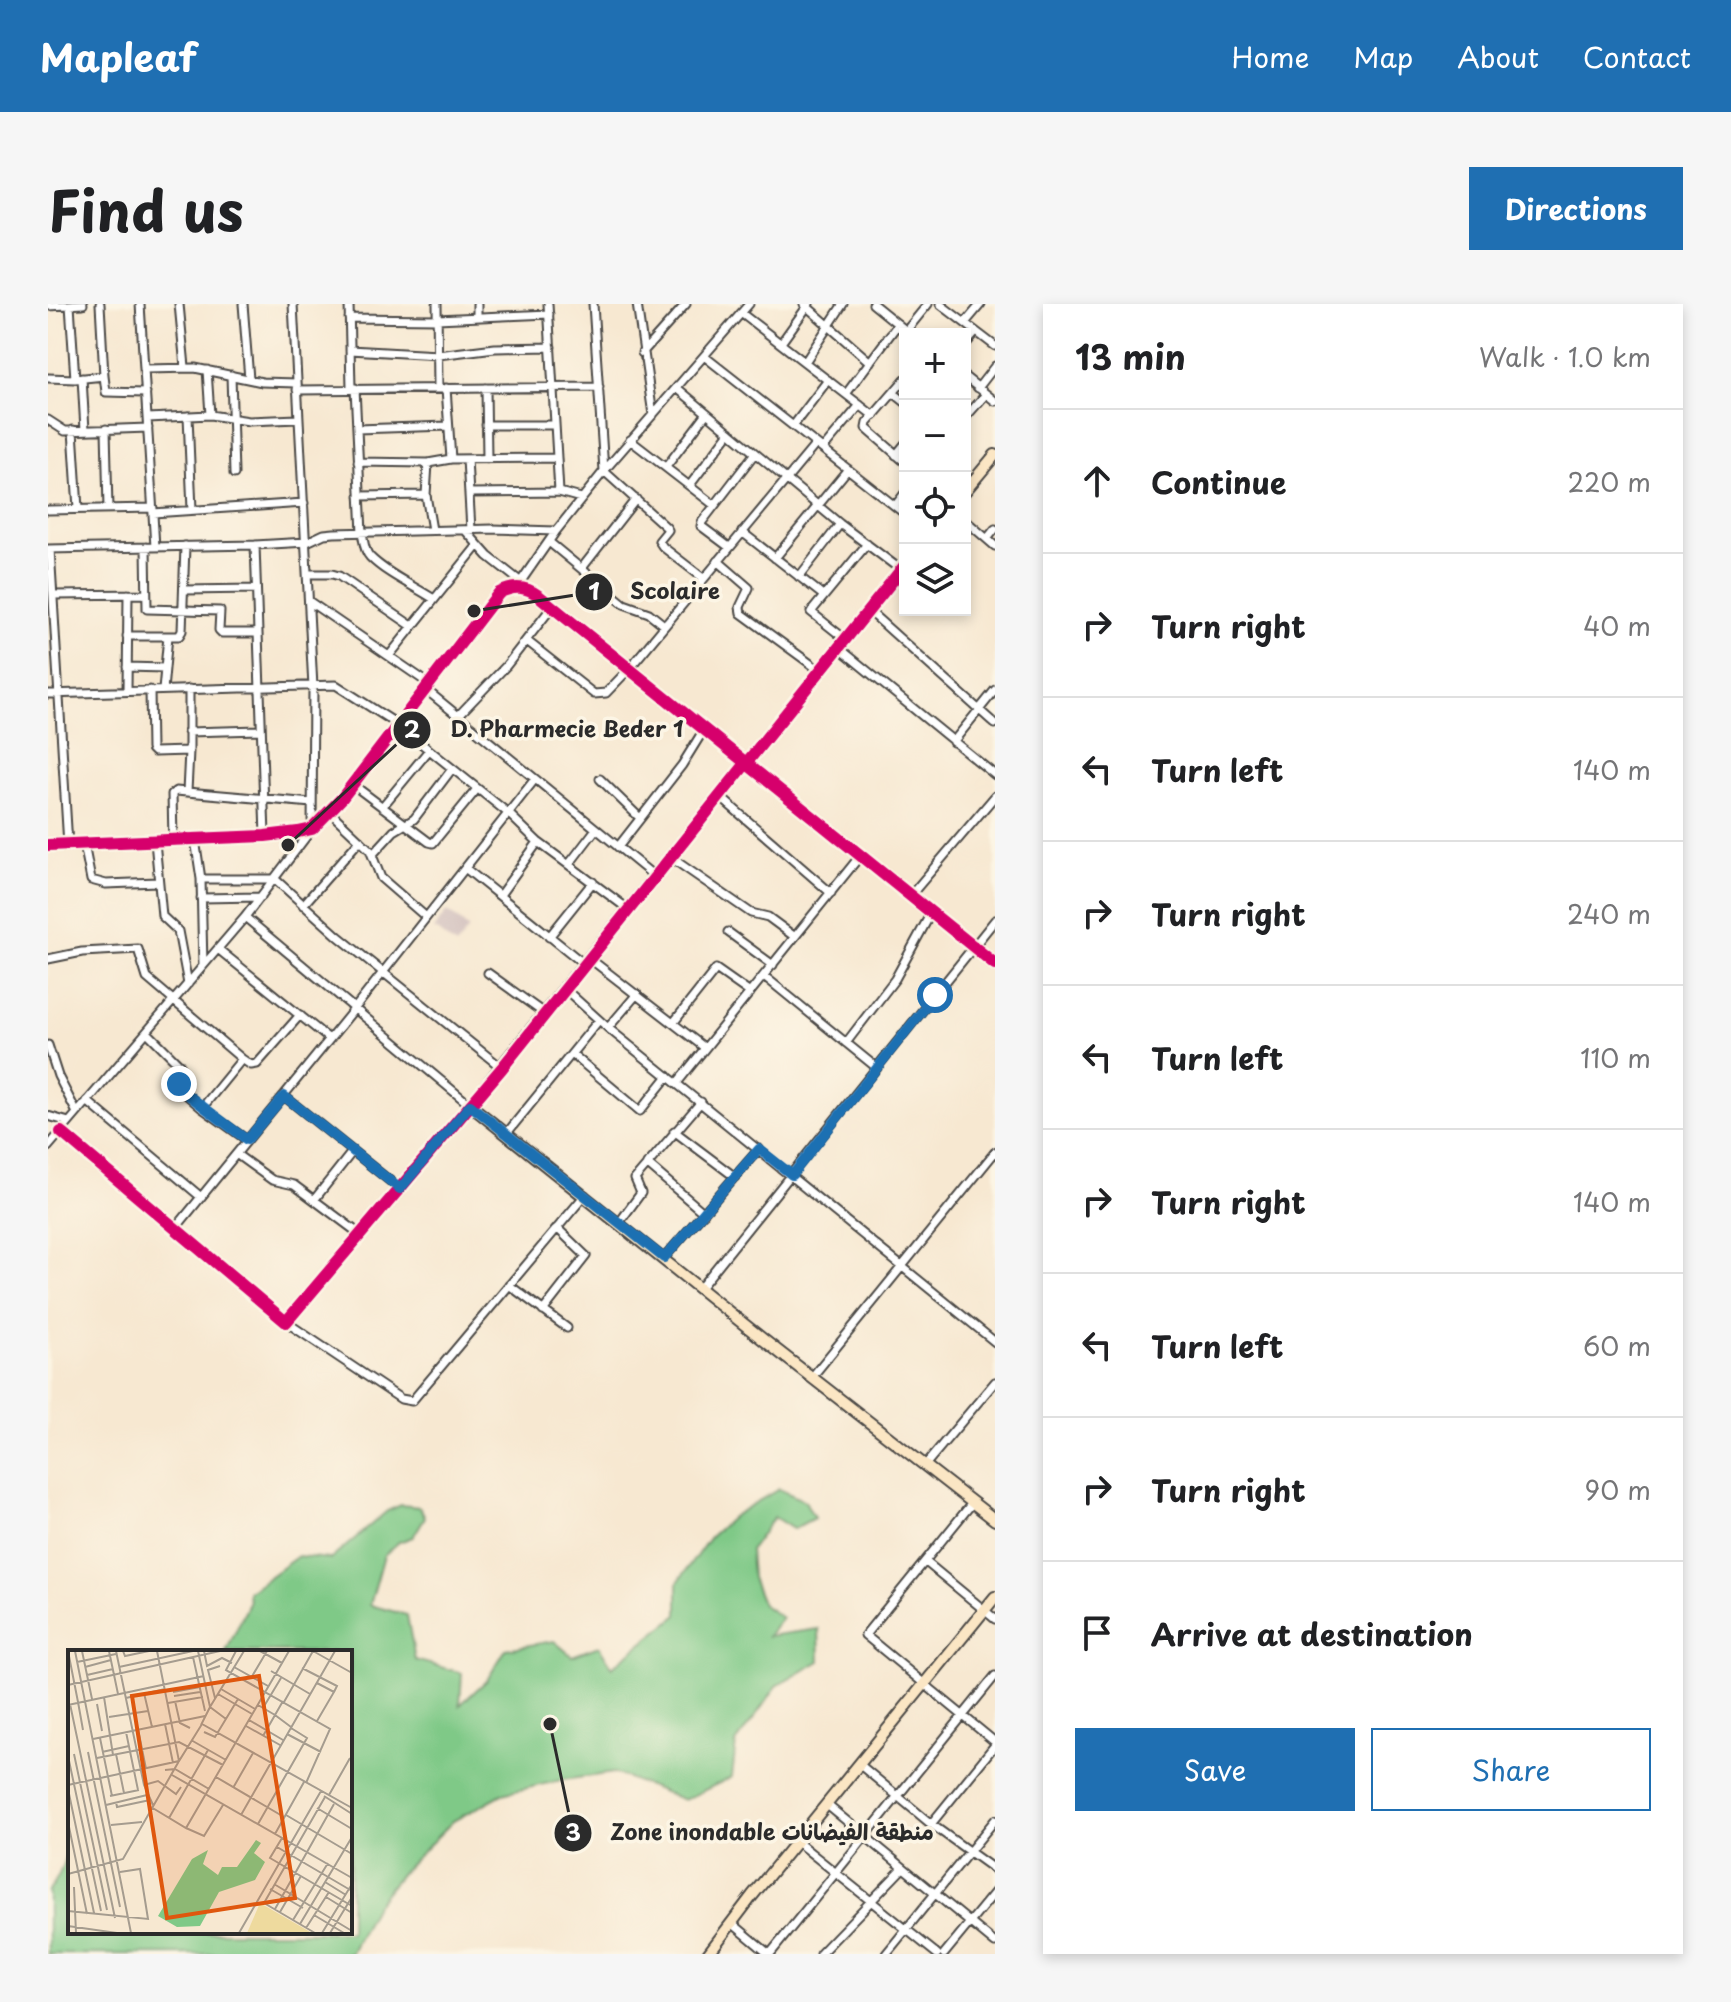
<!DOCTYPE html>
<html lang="en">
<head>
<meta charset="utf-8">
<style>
  body { margin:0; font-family:"Playpen Sans","Playpen Sans Arabic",sans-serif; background:#f6f6f6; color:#202124 }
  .controls { position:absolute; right:24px; top:24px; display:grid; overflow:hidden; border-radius:0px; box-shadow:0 4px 12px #0003 }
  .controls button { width:72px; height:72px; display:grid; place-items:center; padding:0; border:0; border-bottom:2px solid #e0e0e0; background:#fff; color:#202124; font:40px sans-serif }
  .stop { position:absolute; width:24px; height:24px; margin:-18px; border:6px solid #1f6fb2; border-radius:50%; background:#fff }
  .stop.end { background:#1f6fb2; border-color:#fff; box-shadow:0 2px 8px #0008 }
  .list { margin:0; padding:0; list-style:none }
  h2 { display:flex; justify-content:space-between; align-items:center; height:104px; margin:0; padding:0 32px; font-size:34px }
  h2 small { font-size:26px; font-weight:400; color:#757577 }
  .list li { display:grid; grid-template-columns:52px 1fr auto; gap:24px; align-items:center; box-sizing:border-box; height:144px; padding:0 32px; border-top:2px solid #e0e0e0 }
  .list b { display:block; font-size:30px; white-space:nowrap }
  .list em { font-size:26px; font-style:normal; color:#757577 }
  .actions { display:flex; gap:16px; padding:24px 32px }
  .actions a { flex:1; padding:18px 0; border:2px solid #1f6fb2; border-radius:0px; text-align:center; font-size:28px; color:#1f6fb2 }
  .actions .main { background:#1f6fb2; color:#fff }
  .icon { flex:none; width:44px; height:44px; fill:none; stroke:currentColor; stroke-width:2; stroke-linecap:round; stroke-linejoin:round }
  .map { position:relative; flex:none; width:947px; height:1650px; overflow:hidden; border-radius:0px }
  header { display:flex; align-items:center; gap:48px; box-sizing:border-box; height:112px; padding:0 40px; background:#1f6fb2; color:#fff }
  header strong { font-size:38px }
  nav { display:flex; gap:44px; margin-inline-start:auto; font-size:28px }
  .intro { display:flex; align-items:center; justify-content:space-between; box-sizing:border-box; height:192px; padding:0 48px }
  h1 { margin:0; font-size:56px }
  .button { padding:20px 36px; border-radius:0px; background:#1f6fb2; color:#fff; font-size:28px; font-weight:700 }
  main { display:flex; gap:48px; padding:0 48px }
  aside { flex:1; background:#fff; border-radius:0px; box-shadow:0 4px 12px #0003 }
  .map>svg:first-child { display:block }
  .industrial { fill:#d1bfbd }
  .green { fill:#7fc987; stroke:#557a59; stroke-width:2 }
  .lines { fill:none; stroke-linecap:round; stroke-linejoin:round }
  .street-casing { stroke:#4a4744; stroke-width:11 }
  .secondary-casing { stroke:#4a4744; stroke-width:14 }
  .street { stroke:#fff; stroke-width:7 }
  .secondary { stroke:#fbe6c4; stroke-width:10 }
  .cycleway-casing { stroke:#fcf5e5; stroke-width:17 }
  .cycleway { stroke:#d6006c; stroke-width:12 }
  .route { stroke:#1f6fb2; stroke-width:10 }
  .inset-road { fill:none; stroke:#a59c8f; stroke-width:2 }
  .view { fill:#df570e; fill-opacity:0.15; stroke:#df570e; stroke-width:4 }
  .inset-edge { fill:none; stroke:#2b2b2b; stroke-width:4 }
  .leader { fill:none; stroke:#2b2b2b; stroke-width:3 }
  .callout-dot { fill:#2b2b2b; stroke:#fcf5e5; stroke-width:3 }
  .mark-label { font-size:24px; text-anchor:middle; font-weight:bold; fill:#fff }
  .callout-label { font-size:22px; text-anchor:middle; font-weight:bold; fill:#2b2b2b; stroke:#fcf5e5; stroke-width:7; stroke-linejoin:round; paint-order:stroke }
</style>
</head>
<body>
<header>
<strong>Mapleaf</strong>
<nav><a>Home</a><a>Map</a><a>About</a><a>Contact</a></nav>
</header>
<div class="intro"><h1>Find us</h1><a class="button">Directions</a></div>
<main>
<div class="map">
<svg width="947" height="1650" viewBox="0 0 947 1650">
  <rect width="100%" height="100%" fill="#fcf5e5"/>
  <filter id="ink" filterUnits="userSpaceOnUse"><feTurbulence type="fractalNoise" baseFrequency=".0125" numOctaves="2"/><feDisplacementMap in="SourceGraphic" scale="16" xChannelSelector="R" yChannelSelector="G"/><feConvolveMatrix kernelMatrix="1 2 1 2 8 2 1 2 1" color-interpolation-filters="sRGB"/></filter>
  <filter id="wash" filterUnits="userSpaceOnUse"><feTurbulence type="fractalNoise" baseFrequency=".006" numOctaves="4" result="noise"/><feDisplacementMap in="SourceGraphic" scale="32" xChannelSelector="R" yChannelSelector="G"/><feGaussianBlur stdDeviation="1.8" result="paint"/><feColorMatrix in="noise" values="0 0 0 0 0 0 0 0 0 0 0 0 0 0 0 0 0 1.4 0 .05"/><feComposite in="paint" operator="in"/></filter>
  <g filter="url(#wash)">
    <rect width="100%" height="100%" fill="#f7e8d1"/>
    <!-- industrial -->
    <path class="industrial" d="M399,607l22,18 -13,17 -22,-17z"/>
    <!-- green -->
    <path class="green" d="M731,1185l26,12 9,17 -21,11 -19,-12 -24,33 2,28 11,27 19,13 -14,18 51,-7 1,32 -43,25 -41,57 -4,34 -48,23 -70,-27 -52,7 -60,14 -49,27 -52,52 -26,32 -25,49h-302v-63c14,-15 13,-27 22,-44v85h280v-280h-124l23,-49 -1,-11 50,-36 33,3 56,-48 14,-6 18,2 6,10 -12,20 -14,5 -15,13 -14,50 37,10 8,45 47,13 -2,32 27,-25 19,-31 48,-8 18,15 27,-10 13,21 66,-52v-33l32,-45 23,-21z"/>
  </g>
  <g filter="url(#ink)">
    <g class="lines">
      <defs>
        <path id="street" d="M52,0l4,72
          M92,0l15,243
          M131,0l6,63
          M195,0l6,75
          M301,0l2,84
          M389,0l1,84
          M429,0v13
          M500,0l11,188
          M589,0l16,111
          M756,0l66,58
          M825,0l37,30
          M892,0l55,42
          M22,1l5,74
          M0,2l35,-2
          M693,9l133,103
          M301,14l88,1 112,-5
          M917,19l16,-19
          M858,27l22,-27
          M733,39l28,-39
          M917,41l11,-13
          M302,46l88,5 57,-7 56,-1
          M594,49l44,-49
          M656,52l201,158
          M757,58l38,-58
          M97,65l50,-1 67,14 35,1
          M159,66l3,45
          M183,71l3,99
          M917,73l30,24
          M0,74l27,1 29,-3 2,16 40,1
          M34,74l3,52
          M857,75l-38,44 -1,5 39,34
          M307,84l7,145c2,8 2,18 8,24 17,17 44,29 64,42
          M398,84l5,71 106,-1
          M438,84l1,71
          M629,84l163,136 61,46
          M930,84l17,-22
          M249,86l302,-3
          M798,90l52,-70
          M847,90l10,8
          M140,112l4,94
          M100,114l62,-3 39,6 49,-2
          M917,114l21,-24
          M0,116l17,11 83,-3
          M438,121h69
          M745,122l35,-46
          M58,125l2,80
          M309,125l91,-3
          M25,126l5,79
          M582,136l84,65
          M775,145l37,-44
          M848,151l9,-11
          M419,155l4,71
          M310,158l70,1 23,-4
          M380,159l-2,32 6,35
          M618,163l41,-54
          M642,181l40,-53
          M421,189l90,-1 22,6
          M312,192l66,-1
          M847,202l10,-13
          M0,206l105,-2
          M105,209l151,-10
          M917,216l30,26
          M417,226l23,26 33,26
          M694,228l82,64
          M939,235l8,-10
          M501,238l75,62 25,9 15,12
          M207,241l10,291
          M98,243l1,62 73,2 -1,19 3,3h35
          M681,243l-28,-21 1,-4 53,-69
          M0,245l207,-4 52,-3 17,-8 10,-1 159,-4 63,2
          M2,245l18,296
          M727,254l73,-89
          M670,257l31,27 -9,19 1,6 78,57
          M534,264l54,-69
          M260,270h24l7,2 73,50
          M751,273l41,-53
          M655,274l-40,-31 -4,-6 9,-11 -2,-3 -62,-56 145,-167
          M469,283l39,-56 48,-60 -11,-167
          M136,286l71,-1
          M5,291l93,-1
          M262,298l118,81
          M820,306l127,114
          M79,332h41l-5,54
          M120,332h11l3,-5 3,-85
          M797,335l-34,-27 56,-68
          M479,337l67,53 12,-1 22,-23 188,-226
          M790,343l157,128
          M341,352l89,-111
          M79,363l37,1
          M376,384l230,188
          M141,385v62
          M102,386l1,59 3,3 35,-1 -2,41 -11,-1 -4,3 1,46
          M79,387l1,-97
          M0,390l288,-9 61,39 111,89 30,29 90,67
          M410,412l48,-50 46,-59
          M140,428l72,-2
          M905,438l42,-52
          M552,475l40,39
          M304,480l77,58 4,1 44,-54
          M139,488l125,11
          M670,491l113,98
          M334,503l47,-57
          M282,508l40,38 11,28 45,39
          M147,535l6,40 2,87
          M107,537l7,75 16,15 10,53
          M36,540l7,36 15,4 52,-2
          M570,543l64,-82 21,-34
          M325,550l21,-23 20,-12 38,-50
          M622,553l81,56 17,4 27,20
          M522,559l26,-34
          M417,564l119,96
          M153,575h74l63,57 164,132
          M452,591l38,-53
          M862,592l85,-100
          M153,594l60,-1
          M255,601l57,-65
          M680,628l45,33
          M501,633l44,-55
          M170,645l111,90
          M541,654l116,90
          M0,655l34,-7 56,-3 9,29 95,81 9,6 6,-1 43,-49
          M440,669l57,41
          M716,672l113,92
          M517,685l43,39 387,314
          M626,718l42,-53 34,24
          M560,724l29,-34
          M99,728l33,33v24l22,19
          M798,739l49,-64 36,-66
          M0,741l10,31 19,37
          M524,750l68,57 28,-35
          M194,755l-40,49 45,32
          M629,779l183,-227
          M236,792l116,93
          M39,797l114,96
          M0,812l21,6
          M626,827l61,46
          M13,828l225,190 184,-217 -225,-188
          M459,829l92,-113
          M0,843l197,-230 67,-88 1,-142 -20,-383
          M188,850l36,26 22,5 67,50
          M599,860l57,49
          M266,896l38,-48
          M571,919l22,-30 -6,-14 66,-77
          M127,925l180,-221 180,-229
          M616,954l95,-109
          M461,981l58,43
          M652,984l295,-368
          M495,1007l43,-55 -29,-28
          M238,1018l115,77 11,2 173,-206
          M764,1073l183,-225
          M878,1160l69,-82
          M925,1198l-108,133 130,107
          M878,1258l69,57
          M811,1460l72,60 64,46
          M778,1500l169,139
          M883,1520l64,-79
          M748,1537l141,113
          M684,1619l37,31
          M722,1650l225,-278
          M772,1650l83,-86
          M838,1650l109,-134
          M896,1650l51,-62"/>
        <path id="secondary" d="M917,187l30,-36
          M857,261l-435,540 295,236 230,179
          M0,541l217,-9 33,-4 14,-3 30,-31 157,-205c15,-8 27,-7 40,3l456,368
          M660,1650l44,-58 243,-299"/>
      </defs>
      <!-- street casing -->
      <use href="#street" class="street-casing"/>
      <!-- secondary casing -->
      <use href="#secondary" class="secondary-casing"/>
      <!-- street -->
      <use href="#street" class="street"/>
      <!-- secondary -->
      <use href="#secondary" class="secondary"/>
      <defs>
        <path id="cycleway" d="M0,541l217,-9 33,-4 14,-3 30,-31 157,-205c15,-8 27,-7 40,3l456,368
          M13,828l225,190 216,-254 403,-503"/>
      </defs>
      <!-- cycleway casing -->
      <use href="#cycleway" class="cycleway-casing"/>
      <!-- cycleway -->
      <use href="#cycleway" class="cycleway"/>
    </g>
  </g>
  <g class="lines" filter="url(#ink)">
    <!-- route -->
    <path class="route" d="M131,780l1,5 67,51 37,-44 116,93 70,-84 194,153 95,-109 33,26 143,-180"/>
  </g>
  <!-- overview -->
  <g transform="translate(20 1346)">
    <rect width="284" height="284" fill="#f7e8d1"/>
    <path d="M188,190l5,3 -7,10 11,9 -10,18 -36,12 -19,34 -23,1 -19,-11 34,-57 16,-9 -5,14 15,11 4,-8h15z" fill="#7fc987"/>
    <path d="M192,253l52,30h-65z" fill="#eeda9e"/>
    <path class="inset-road" d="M0,1l10,51M7,1l56,282M14,1l10,48M41,1l9,43M48,1l28,134 9,20M55,1l2,5 24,-5M130,1l12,56 -9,18M136,1l3,15 15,-8 10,5M168,1l-10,19 104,59 -24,54M192,1l22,12M245,1l39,22M125,7l12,54M9,12l39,-8M17,17l26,-7M51,17l74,-16M166,17l34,19M234,18l35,18 -3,6M203,21l39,23M19,25l26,-6M183,28l16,-27M249,33l17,9 -17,29M0,35l152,-34M153,39l34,20M105,42l27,-5M76,43l8,34M150,44l34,20M106,46l26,-4M36,47l9,58M58,48l39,-9M147,48l-7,-28 12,-4M107,51l5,22 10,5M215,51l-8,14 16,12M10,52l5,28M216,52l29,-51M100,53l35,-6M2,54l45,214M29,54l5,27M0,55l136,-29M190,55l17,10 -12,21M195,58l18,-30M41,67l39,-6M158,69l-16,-12 34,-56M181,70l34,20M97,74l8,39M178,76l34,19M70,79l8,40M58,82l12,58M136,82l11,5 23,-38M219,84l34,18M32,88l12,58M25,89l112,-23M123,90l35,20M20,102l32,155M34,102l27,-6M6,104l33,156M48,104l8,39M0,106l33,155M29,108l82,-16 44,23M97,120l10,-1 34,20M104,125l180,103M148,127l68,40M0,135l111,-24 23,-37 150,84M76,135l14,-4 18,13 5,-7M165,138l20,-35M0,139l26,124M261,145l21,-37M42,146l29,-6M256,146l28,18M48,152l1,5 33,-7M38,155l41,-10M83,157l35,21 103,-177M249,158l35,21M173,165l94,-164M218,165l66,39M101,168l39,-68M0,172l19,92M190,174l49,-86 -16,-10M43,175l31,-3M118,178l18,8 19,-31M207,184l29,-52M214,188l-12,20 82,48M209,197l75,44M0,224l55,-15 56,-98 -22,-110M257,232l21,13M206,234l78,47M6,237l2,46M202,239l33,19M0,242l1,41M258,247l26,16M196,253l61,-106M196,253l51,30M207,259l59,-105M0,261l80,8 -8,-50 -20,3M212,262l21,-36M246,265l30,18M225,270l35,-57M232,274l52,-87M0,276l49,7M238,278l23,-36M171,283l82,-142M254,283l30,-49M262,283l22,-36"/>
    <path class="view" d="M191,26l36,222 -128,20 -35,-222z"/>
    <rect width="284" height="284" class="inset-edge"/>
  </g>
  <!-- callouts -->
  <path class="leader" d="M426 307L546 288M240 541L364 426M502 1420L525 1529"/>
  <g class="callout-dot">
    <circle cx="426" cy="307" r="8"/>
    <circle cx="240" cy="541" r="8"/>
    <circle cx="502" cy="1420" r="8"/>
    <circle cx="546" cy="288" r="20"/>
    <circle cx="364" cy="426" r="20"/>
    <circle cx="525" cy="1529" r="20"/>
  </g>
  <g class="mark-label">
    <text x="546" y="296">1</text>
    <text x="364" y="434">2</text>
    <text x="525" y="1537">3</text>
  </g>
  <g class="callout-label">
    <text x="627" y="295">Scolaire</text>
    <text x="519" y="433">D. Pharmecie Beder 1</text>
    <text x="724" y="1536">Zone inondable منطقة الفيضانات</text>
  </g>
</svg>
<div class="controls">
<button>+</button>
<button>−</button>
<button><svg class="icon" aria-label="locate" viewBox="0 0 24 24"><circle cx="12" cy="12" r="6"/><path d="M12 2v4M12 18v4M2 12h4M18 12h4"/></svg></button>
<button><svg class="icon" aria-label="layers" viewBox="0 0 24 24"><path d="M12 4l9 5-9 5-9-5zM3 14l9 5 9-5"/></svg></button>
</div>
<div class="stop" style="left:887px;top:691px"></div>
<div class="stop end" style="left:131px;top:780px"></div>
</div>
<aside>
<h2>13 min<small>Walk · 1.0 km</small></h2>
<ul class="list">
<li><svg class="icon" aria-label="ahead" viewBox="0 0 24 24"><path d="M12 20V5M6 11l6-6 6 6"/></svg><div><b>Continue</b></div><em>220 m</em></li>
<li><svg class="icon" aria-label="right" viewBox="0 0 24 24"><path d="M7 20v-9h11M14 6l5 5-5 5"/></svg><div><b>Turn right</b></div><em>40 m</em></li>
<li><svg class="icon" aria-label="left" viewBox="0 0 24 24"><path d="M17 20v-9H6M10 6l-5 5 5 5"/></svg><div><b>Turn left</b></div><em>140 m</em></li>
<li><svg class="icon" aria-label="right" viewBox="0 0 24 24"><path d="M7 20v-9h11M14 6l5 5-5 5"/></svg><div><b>Turn right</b></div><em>240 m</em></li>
<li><svg class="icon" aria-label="left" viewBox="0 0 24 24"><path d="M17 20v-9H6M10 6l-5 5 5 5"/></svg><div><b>Turn left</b></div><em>110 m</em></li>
<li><svg class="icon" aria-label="right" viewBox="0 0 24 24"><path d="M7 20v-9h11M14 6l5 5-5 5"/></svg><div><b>Turn right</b></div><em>140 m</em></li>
<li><svg class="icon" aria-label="left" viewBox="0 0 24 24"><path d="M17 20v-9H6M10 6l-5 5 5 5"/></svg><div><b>Turn left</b></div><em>60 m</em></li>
<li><svg class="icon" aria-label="right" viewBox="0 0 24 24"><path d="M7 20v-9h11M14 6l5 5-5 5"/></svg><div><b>Turn right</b></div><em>90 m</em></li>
<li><svg class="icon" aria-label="arrive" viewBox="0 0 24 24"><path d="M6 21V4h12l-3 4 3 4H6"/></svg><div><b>Arrive at destination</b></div></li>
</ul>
<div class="actions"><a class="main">Save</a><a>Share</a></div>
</aside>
</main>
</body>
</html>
